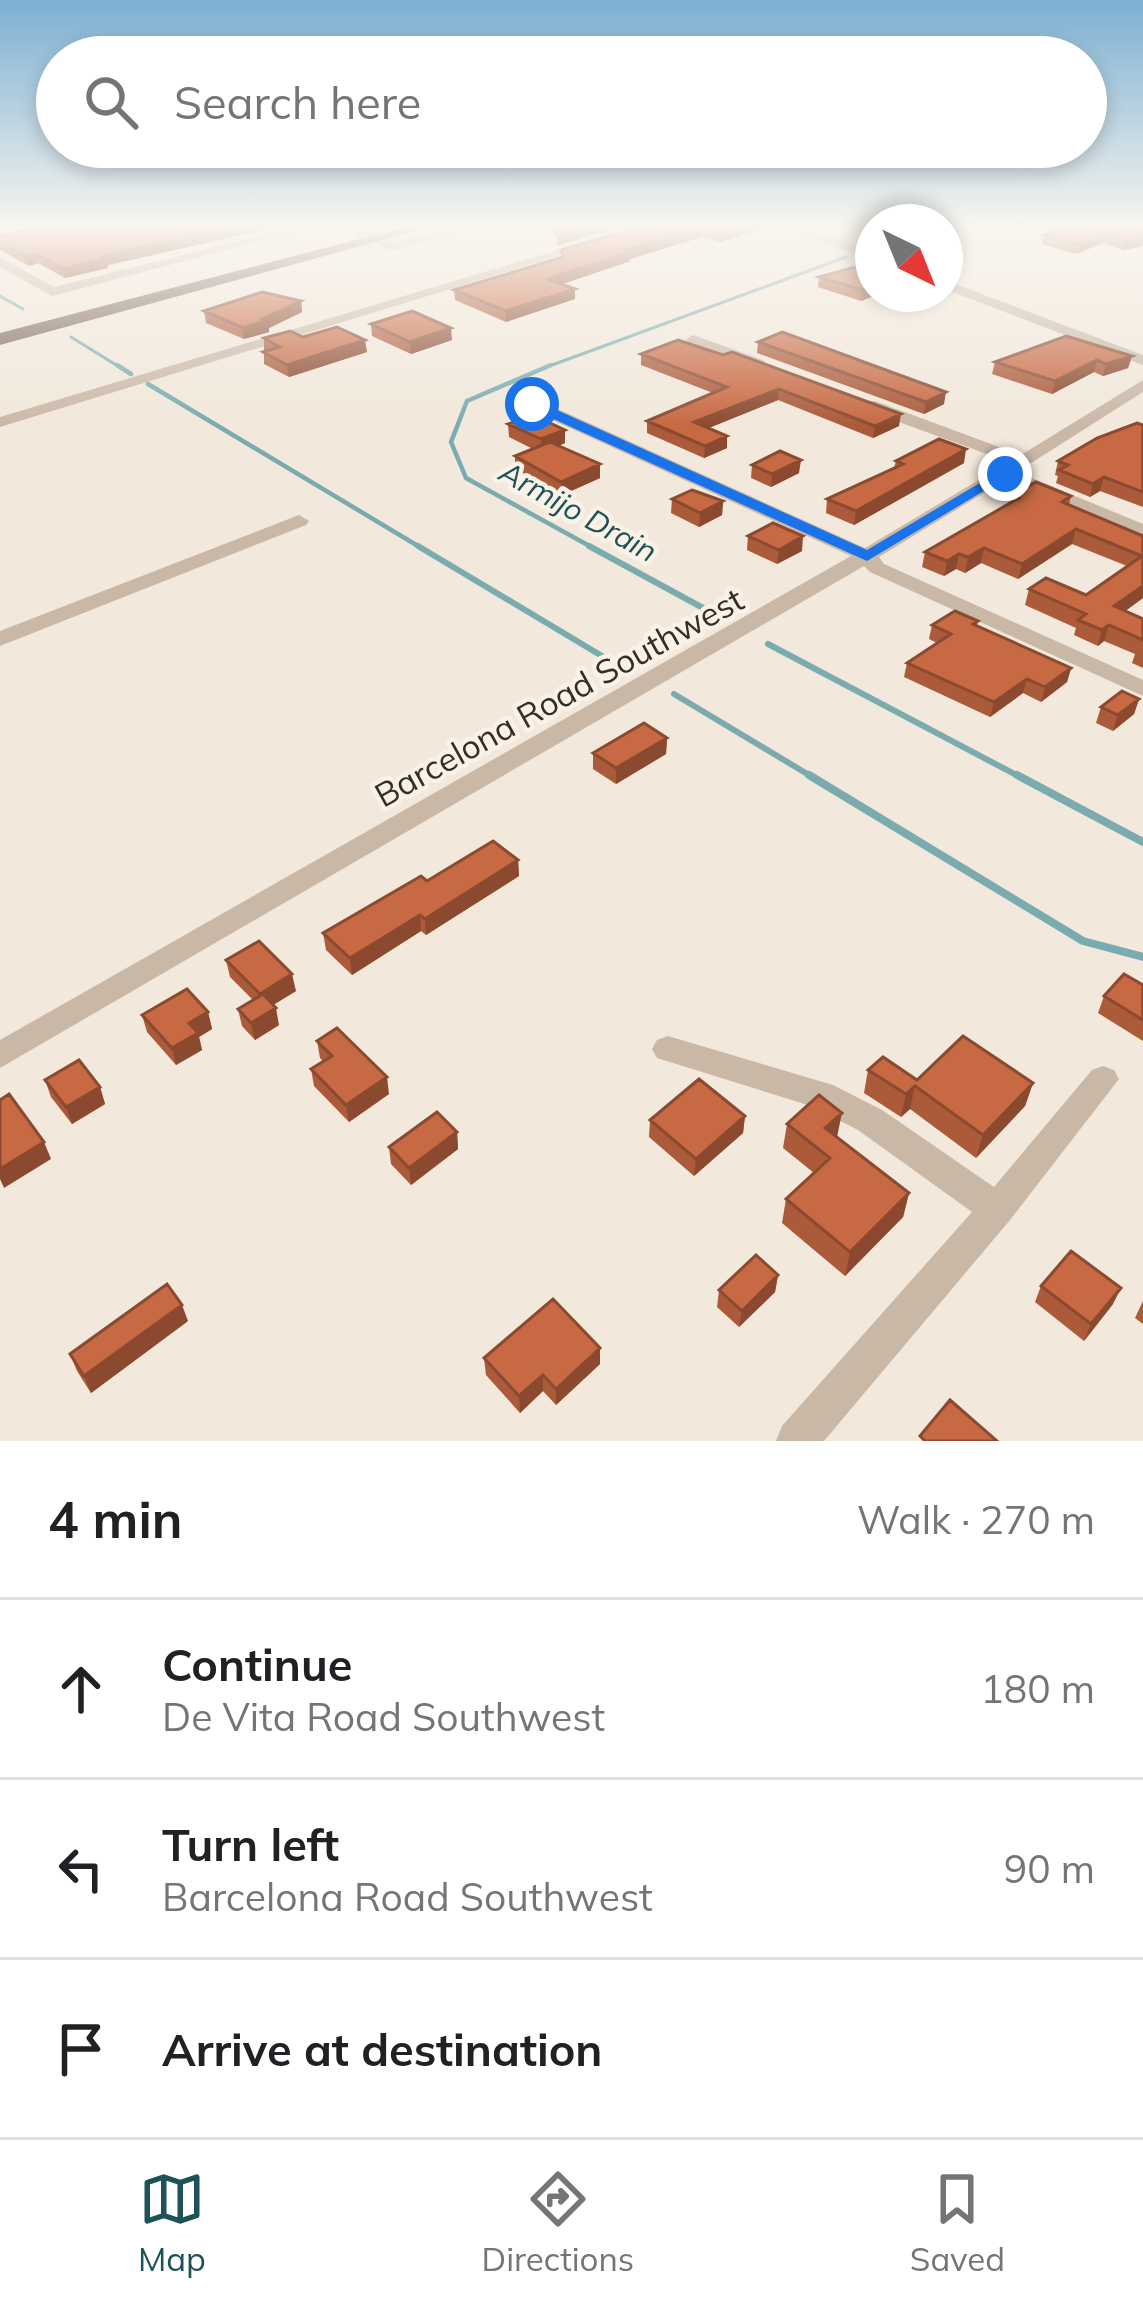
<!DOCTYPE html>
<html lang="en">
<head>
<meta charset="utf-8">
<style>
  body { margin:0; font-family:Mulish,sans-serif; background:#f6f6f6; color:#202124 }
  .compass { position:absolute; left:855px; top:204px; width:108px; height:108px; border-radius:50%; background:#fff; box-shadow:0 6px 18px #0003; rotate:137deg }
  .stop { position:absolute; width:36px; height:36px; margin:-27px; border:9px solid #1a73e8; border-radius:50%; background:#fff }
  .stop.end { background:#1a73e8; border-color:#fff; box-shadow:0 3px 12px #0008 }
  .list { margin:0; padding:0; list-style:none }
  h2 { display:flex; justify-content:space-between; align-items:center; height:156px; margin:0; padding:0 48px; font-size:51px }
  h2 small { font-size:39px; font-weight:400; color:#757577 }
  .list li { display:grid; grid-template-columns:78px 1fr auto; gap:36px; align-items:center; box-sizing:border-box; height:180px; padding:0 48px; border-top:3px solid #e0e0e0 }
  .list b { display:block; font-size:45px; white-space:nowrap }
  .list p { margin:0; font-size:39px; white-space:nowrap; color:#757577 }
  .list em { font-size:39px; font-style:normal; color:#757577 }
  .icon { flex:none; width:66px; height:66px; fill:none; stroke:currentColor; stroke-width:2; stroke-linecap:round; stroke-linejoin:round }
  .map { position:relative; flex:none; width:1143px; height:1441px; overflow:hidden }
  .search { position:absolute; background:#fff; box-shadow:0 6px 18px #0003; left:36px; right:36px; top:36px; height:132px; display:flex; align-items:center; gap:30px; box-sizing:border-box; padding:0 42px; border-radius:66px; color:#757577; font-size:45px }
  .sheet { height:696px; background:#fff }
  nav { display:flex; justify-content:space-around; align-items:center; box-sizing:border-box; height:168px; border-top:3px solid #e0e0e0; background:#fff; font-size:33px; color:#757577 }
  nav a { display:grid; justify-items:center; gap:6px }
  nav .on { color:#1c5258 }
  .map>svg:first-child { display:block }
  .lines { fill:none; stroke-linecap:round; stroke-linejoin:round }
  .stream-far3 { stroke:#79abaf; stroke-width:3 }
  .stream-far2 { stroke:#79abaf; stroke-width:4.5 }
  .stream-far1 { stroke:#79abaf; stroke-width:6 }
  .stream { stroke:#79abaf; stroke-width:8 }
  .minor { fill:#cab8a7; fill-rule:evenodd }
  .major { fill:#796458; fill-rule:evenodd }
  .wall { fill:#ab5a3a }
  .shaded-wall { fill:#8b4a2f }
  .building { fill:#c76943; stroke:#8b4a2f; stroke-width:3 }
  .route { fill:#1a73e8 }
  .labels { text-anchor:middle; stroke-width:9; stroke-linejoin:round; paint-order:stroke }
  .far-water-label { font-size:30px; font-style:italic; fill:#1c5258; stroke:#faf2e7 }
  .street-label { font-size:33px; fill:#362d27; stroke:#faf2e7 }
</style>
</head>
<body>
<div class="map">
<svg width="1143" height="1441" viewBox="0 0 1143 1441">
  <rect width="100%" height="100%" fill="#f2e8db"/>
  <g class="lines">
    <!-- stream-far3 -->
    <path class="stream-far3" d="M0,296l23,13
      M71,337l50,31
      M544,368l302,-111"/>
    <!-- stream-far2 -->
    <path class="stream-far2" d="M117,365l14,9
      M551,365l-84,36 -16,41 15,36 129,71
      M148,384l275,165"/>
    <!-- stream-far1 -->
    <path class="stream-far1" d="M418,546l204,122
      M589,546l127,69
      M768,644l254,134
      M674,694l140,84"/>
    <!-- stream -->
    <path class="stream" d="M809,775l274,166 60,16
      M1017,775l126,67"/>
    <!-- minor -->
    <path class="minor" d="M302,225h20l-270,71 -52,-29v-10l54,30z
      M460,225h19l-87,26 -39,-19 10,-3 30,14z
      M641,225h18l-659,202v-10z
      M780,225h17l76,28v8z
      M945,280l198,75v10l-198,-76z
      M693,335l70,25 3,3 -13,3 -65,-24 -2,-3z
      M1143,380v12l-126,80 126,52v13l-138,-57 -126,77 5,7 259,116v16l-273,-124 -6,-6 -864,502v-28l851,-484 -325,-148v-8h12l327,148 144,-86 -146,-53v-8h12l146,54z
      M299,515l10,6 -3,4 -306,121v-15z
      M668,1036l165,49 49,25 112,77 98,-117 11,-4 11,4 5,9 -109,141 -186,221h-48l6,-15 190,-214 -114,-82 -47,-24 -154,-48 -5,-9 5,-9z"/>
    <!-- major -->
    <path class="major" d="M412,225h25l-437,120v-12z"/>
  </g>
  <!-- wall -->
  <path class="wall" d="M266,225l1,4 -159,36v3l-43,10 -27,-15 -9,3 -29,-16v-14z
    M646,225l118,3 -44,14 -18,-5 -72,22v2l-68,23 13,15 -69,23 -51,-22 -1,-10 107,-33v-7z
    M1045,225h50l-10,3 5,3 53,-6v21l-20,4 -20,-7 -27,11 -34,-10 2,-9 14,-6z
    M819,277l54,17h6l-18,7 -43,-14z
    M301,301l1,11 -33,16v4l-25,7 -38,-16 -2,-12z
    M371,324l81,16 -41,14 -39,-18z
    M303,337l64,15 -78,25 -25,-13v-26z
    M678,340l221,86 -26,12 -95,-38 -70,28 19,8v12l-23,10 -57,-25v-12l66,-28 -72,-28v-11z
    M758,342l186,62 -20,10 -167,-61z
    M1132,356l-4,12 -25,8 -9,-4 -42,22 -60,-20 3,-12z
    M508,424l57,6v13l-7,3 42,18v14l-38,17 -47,-26v-13l18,-7 -24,-12z
    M1143,425v82l-43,-16 -10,6 -34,-14 2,-7 -3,-1 3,-14z
    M896,461l68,2 -110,62 -28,-12 1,-14 67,-31z
    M752,465l47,8 -28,14 -20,-9z
    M1013,495l58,1 -2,9 74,31v62l-18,13 18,8v49l-11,-5 3,-9 -31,-13 -6,5 -24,-11 2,-7 -51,-23 4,-16 57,6 41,-29 -55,-22 -54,35 -37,-16 -16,10 -9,-4 -12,7 -22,-9 3,-15 87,-50z
    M672,499l51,2 -1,14 -23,12 -28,-14z
    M748,536l54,15 -25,13 -30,-14z
    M978,621l-1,5 94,42 -4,14 -26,20 -18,-9 -33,24 -86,-40 3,-14 30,-20 -8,-4 3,-14z
    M1139,699l-5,15 -21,17 -17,-8 5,-16z
    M667,738l-1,16 -50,30 -23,-15v-16z
    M518,860l1,16 -93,59 -5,-4 -69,44 -26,-25 -3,-17 104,-52z
    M226,960l70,31 -23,14 6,20 -24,15 -13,-14 -4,-17 15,-9 -23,-23z
    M1143,985v56l-45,-28 6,-17z
    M208,1012l4,17 -13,8 3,13 -26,15 -29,-33 -5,-17z
    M317,1041l72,53 -40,28 -35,-36 -3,-17 12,-8 -3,-3z
    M868,1070l49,10 116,3 -8,23 -49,52 -66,-49 -9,8 -37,-24z
    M45,1080l55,7 5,17 -33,20 -21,-27z
    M745,1116l-2,17 -49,43 -45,-39 1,-17z
    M787,1124l50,13 72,56 -6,24 -58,59 -63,-53 4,-24 28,-26 -31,-25z
    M457,1132l1,17 -47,36 -20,-21 -2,-17z
    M778,1275l-3,17 -36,35 -22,-20 2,-17z
    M1041,1286l72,18 -29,37 -49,-39z
    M1143,1301v23l-8,-6z
    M188,1321l-97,72 -14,-22 -7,-17z
    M484,1358l116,6 -44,41 -13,-14 -23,22 -34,-38z"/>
  <!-- shaded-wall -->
  <path class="shaded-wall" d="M0,225h20l-20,4z
    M245,225h22v4l-159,36v3l-43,10 -2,-9 39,-13z
    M596,225h30l-69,21v-10z
    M747,225h18l-1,3 -44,14 1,-9z
    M702,227v10l-72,22v2l-82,28v-10l78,-29z
    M1105,234l-2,9 -27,11 3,-9z
    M1143,237v9l-20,4 2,-9z
    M36,254l2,9 -9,3 -3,-10z
    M873,286v8h6l-18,7 1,-11z
    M575,289v10l-69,23v-11z
    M301,301l1,11 -33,16v4l-25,7 -1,-11z
    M451,328l1,12 -41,14 -1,-12z
    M365,340l2,12 -78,25 -2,-12z
    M1132,356l-4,12 -25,8 3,-12z
    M1097,360l-3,12 -42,22 3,-13z
    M779,389l-1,11 -84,34v-12z
    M946,392l-2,12 -20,10 2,-12z
    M901,414l-2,12 -26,12 2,-12z
    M565,430v13l-24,10v-14z
    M727,436v12l-23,10 1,-12z
    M966,449l-2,14 -110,62 2,-14z
    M801,460l-2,13 -28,14 1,-13z
    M600,464v14l-38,17 -1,-13z
    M1104,477l-4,14 -10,6 3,-13z
    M723,501l-1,14 -23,12 1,-14z
    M1076,529l-4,15 -54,35 4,-15z
    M803,536l-1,15 -25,13 2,-14z
    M984,548l-3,15 -16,10 3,-16z
    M959,554l-3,15 -12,7 3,-15z
    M1143,586v12l-33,24 4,-16z
    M1109,625l-5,16 -6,5 4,-16z
    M1071,668l-4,14 -26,20 4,-15z
    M1027,679l-4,14 -33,24 4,-15z
    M1139,699l-5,15 -21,17 5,-16z
    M667,738l-1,16 -50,30v-16z
    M518,860l1,16 -93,59 -1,-16z
    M420,915l1,16 -69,44 -2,-17z
    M292,974l4,17 -33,20 -3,-17z
    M276,1008l3,17 -24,15 -4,-17z
    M208,1012l4,17 -13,8 3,13 -26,15 -4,-17 17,-25z
    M387,1077l2,17 -40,28 -3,-17z
    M1033,1083l-8,23 -49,52 7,-23z
    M915,1086l-5,23 -9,8 5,-23z
    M100,1087l5,17 -33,20 -6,-17z
    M842,1113l-5,24 -17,15 5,-24z
    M745,1116l-2,17 -49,43 2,-17z
    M457,1132l1,17 -47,36 -2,-17z
    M44,1142l7,17 -47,29 -4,-9v-10z
    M909,1193l-6,24 -58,59 5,-24z
    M778,1275l-3,17 -36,35 3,-16z
    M1121,1288l-8,16 -29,37 7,-17z
    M182,1305l6,16 -97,72 -7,-17z
    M600,1348v16l-44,41v-16z
    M543,1375v16l-23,22 -1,-17z"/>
  <!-- building -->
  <path class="building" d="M43,225h202l-143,31 4,2 -43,11 -27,-15 -10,2 -26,-14v-6z
    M553,225h43l-39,11z
    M646,225h101l-26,8 -19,-6 -76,23 4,2 -82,27 27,10 -69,22 -52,-21 109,-33 -2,-7z
    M1069,225h13l8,6 24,-6h29v12l-18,4 -20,-7 -26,11 -35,-10z
    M873,262v24l-11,4 -43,-13z
    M262,292l39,9 -38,18 5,1 -25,8 -39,-17z
    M412,311l39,17 -41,14 -39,-18z
    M337,327l28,13 -78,25 -24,-13 17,-5 -16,-9 26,-7 13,6z
    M782,332l164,60 -20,10 -168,-60z
    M1066,336l66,20 -26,8 -9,-4 -42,21 -60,-19z
    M678,340l45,15 9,-3 169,62 -26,12 -96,-37 -85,33 33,14 -22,10 -58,-25 80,-34 -86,-33z
    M533,415l32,15 -24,9 -33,-15z
    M1137,423l6,2v67l-39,-15 -11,7 -34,-14 9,-5 -10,-4 39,-23z
    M939,439l27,10 -110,62 -29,-12 76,-35 -7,-3z
    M550,442l50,22 -39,18 -46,-26z
    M780,451l21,9 -29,14 -20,-9z
    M1036,482l35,14 -9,6 81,34v50l-29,20 29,13v21l-34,-15 -7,5 -24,-10 8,-6 -57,-25 17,-11 40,17 56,-39 -66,-27 -54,35 -38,-16 -16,9 -9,-3 -12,7 -22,-9 94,-54 -6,-3z
    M692,490l31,11 -23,12 -28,-14z
    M773,523l30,13 -24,14 -31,-14z
    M955,611l23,10 -5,3 98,44 -26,19 -18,-8 -33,23 -87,-39 44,-29 -19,-9z
    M1122,691l17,8 -21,16 -17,-8z
    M644,723l23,15 -51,30 -23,-15z
    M493,841l25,19 -93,59 -5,-4 -70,43 -27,-25 98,-57 6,5z
    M259,941l33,33 -32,20 -34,-34z
    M1124,974l19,11v35l-39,-24z
    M187,989l21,23 -19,11 9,10 -26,15 -30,-33z
    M263,994l13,14 -25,15 -13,-14z
    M337,1028l50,49 -41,28 -35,-36 21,-13 -15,-15z
    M963,1036l70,47 -50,52 -68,-49 -9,8 -38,-24 15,-13 34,23z
    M79,1060l21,27 -34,20 -21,-27z
    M699,1079l46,37 -49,43 -46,-39z
    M9,1094l35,48 -44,27v-69z
    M819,1095l23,18 -17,15 84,65 -59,59 -64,-53 44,-41 -43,-34z
    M437,1112l20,20 -48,36 -20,-21z
    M1071,1251l50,37 -30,36 -50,-38z
    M756,1255l22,20 -36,36 -23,-21z
    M167,1284l15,21 -98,71 -14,-22z
    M553,1299l47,49 -44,41 -13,-14 -24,21 -35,-38z
    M950,1400l47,41h-72l-5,-5z"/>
  <!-- sky -->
  <linearGradient id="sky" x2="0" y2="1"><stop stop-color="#7bb0d1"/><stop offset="0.53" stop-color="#f9f5ef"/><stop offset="1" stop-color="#f9f5ef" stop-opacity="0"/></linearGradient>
  <rect width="1143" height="427" fill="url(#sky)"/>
  <!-- route -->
  <path class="route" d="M527,401h10l330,149 133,-79 12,3 -145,87 -340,-154z"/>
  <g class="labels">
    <!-- far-water labels -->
    <g class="far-water-label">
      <text transform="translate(578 512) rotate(29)" y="10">Armijo Drain</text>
    </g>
    <!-- street labels -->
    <g class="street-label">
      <text transform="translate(559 697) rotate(-29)" y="12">Barcelona Road Southwest</text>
    </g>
  </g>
</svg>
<svg class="compass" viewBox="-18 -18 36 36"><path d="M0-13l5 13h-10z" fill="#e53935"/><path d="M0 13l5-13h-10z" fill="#757577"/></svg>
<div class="stop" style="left:532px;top:404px"></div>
<div class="stop end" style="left:1005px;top:474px"></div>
<div class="search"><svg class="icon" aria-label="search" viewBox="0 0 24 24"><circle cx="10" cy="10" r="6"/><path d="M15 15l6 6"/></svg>Search here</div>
</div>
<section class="sheet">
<h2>4 min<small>Walk · 270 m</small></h2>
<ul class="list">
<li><svg class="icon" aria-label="ahead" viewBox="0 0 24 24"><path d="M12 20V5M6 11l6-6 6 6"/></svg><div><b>Continue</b><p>De Vita Road Southwest</p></div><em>180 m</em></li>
<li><svg class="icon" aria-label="left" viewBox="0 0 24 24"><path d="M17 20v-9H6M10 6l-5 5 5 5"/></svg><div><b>Turn left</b><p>Barcelona Road Southwest</p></div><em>90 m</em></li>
<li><svg class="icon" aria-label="arrive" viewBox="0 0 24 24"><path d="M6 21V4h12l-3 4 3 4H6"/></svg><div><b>Arrive at destination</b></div></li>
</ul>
</section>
<nav>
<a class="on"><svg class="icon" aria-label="map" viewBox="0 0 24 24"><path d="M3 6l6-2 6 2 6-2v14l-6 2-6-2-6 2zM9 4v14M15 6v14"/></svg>Map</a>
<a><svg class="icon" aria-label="directions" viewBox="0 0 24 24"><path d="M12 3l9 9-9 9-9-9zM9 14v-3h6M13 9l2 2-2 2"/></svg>Directions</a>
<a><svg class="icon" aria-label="saved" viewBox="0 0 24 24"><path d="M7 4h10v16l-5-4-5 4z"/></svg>Saved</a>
</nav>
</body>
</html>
